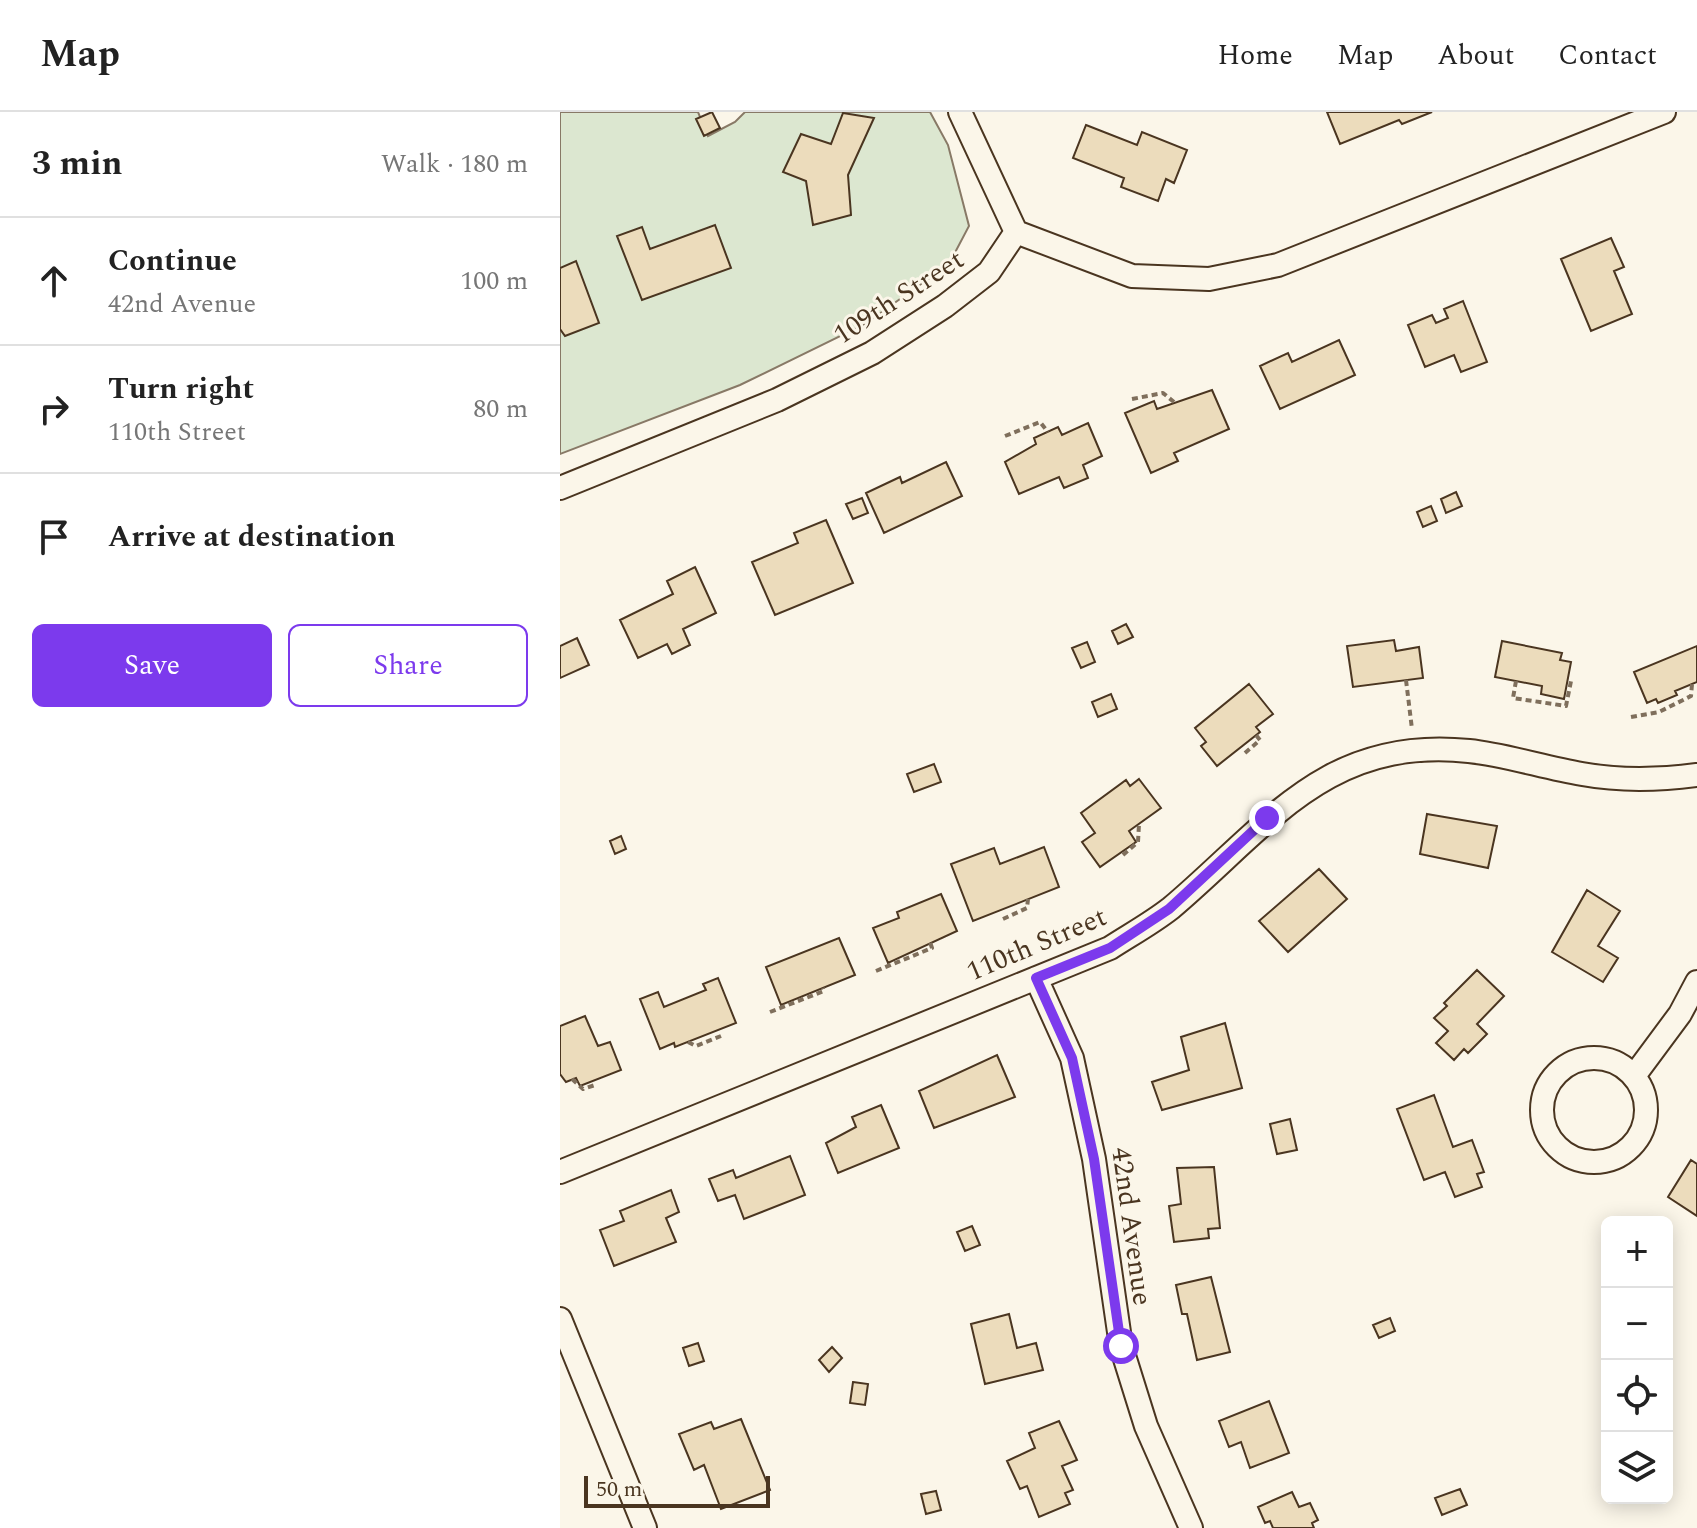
<!DOCTYPE html>
<html lang="en">
<head>
<meta charset="utf-8">
<style>
  body { margin:0; font-family:Spectral,serif; background:#f2f2f2; color:#222 }
  .controls { position:absolute; right:24px; bottom:24px; display:grid; overflow:hidden; border-radius:12px; box-shadow:0 4px 20px #0003 }
  .controls button { width:72px; height:72px; display:grid; place-items:center; padding:0; border:0; border-bottom:2px solid #e0e0e0; background:#fff; color:#222; font:40px sans-serif }
  .scale { position:absolute; left:24px; bottom:20px; width:186px; box-sizing:border-box; padding-left:8px; border:4px solid #4a3520; border-top:0; font-size:22px; line-height:28px; white-space:nowrap; color:#4a3520; -webkit-text-stroke:6px #fbf6e9; paint-order:stroke }
  .stop { position:absolute; width:24px; height:24px; margin:-18px; border:6px solid #7c3aed; border-radius:50%; background:#fff }
  .stop.end { background:#7c3aed; border-color:#fff; box-shadow:0 2px 8px #0008 }
  .list { margin:0; padding:0; list-style:none }
  h2 { display:flex; justify-content:space-between; align-items:center; height:104px; margin:0; padding:0 32px; font-size:34px }
  h2 small { font-size:26px; font-weight:400; color:#767676 }
  .list li { display:grid; grid-template-columns:52px 1fr auto; gap:24px; align-items:center; box-sizing:border-box; height:128px; padding:0 32px; border-top:2px solid #e0e0e0 }
  .list b { display:block; font-size:30px; white-space:nowrap }
  .list p { margin:0; font-size:26px; white-space:nowrap; color:#767676 }
  .list em { font-size:26px; font-style:normal; color:#767676 }
  .actions { display:flex; gap:16px; padding:24px 32px }
  .actions a { flex:1; padding:18px 0; border:2px solid #7c3aed; border-radius:12px; text-align:center; font-size:28px; color:#7c3aed }
  .actions .main { background:#7c3aed; color:#fff }
  .icon { flex:none; width:44px; height:44px; fill:none; stroke:currentColor; stroke-width:2; stroke-linecap:round; stroke-linejoin:round }
  .map { position:relative; flex:none; width:1137px; height:1416px; overflow:hidden }
  header { display:flex; align-items:center; gap:48px; box-sizing:border-box; height:112px; padding:0 40px; background:#fff; border-bottom:2px solid #e0e0e0 }
  header strong { font-size:38px }
  nav { display:flex; gap:44px; margin-inline-start:auto; font-size:28px }
  main { display:flex }
  aside { flex:1; background:#fff }
  .map>svg:first-child { display:block }
  .green { fill:#dce7d0; stroke:#887966; stroke-width:2 }
  .building { fill:#ecdcbc; stroke:#4a3520; stroke-width:2 }
  .lines { fill:none; stroke-linecap:round; stroke-linejoin:round }
  .minor-casing { stroke:#4a3520; stroke-width:26 }
  .path { stroke:#7f6f5c; stroke-width:4; stroke-dasharray:6 4; stroke-linecap:butt }
  .minor { stroke:#fbf6e9; stroke-width:22 }
  .route { stroke:#7c3aed; stroke-width:10 }
  .labels { text-anchor:middle; stroke-width:6; stroke-linejoin:round; paint-order:stroke }
  .street-label { font-size:28px; fill:#4a3520; stroke:#fbf6e9 }
</style>
</head>
<body>
<header>
<strong>Map</strong>
<nav><a>Home</a><a>Map</a><a>About</a><a>Contact</a></nav>
</header>
<main>
<aside>
<h2>3 min<small>Walk · 180 m</small></h2>
<ul class="list">
<li><svg class="icon" aria-label="ahead" viewBox="0 0 24 24"><path d="M12 20V5M6 11l6-6 6 6"/></svg><div><b>Continue</b><p>42nd Avenue</p></div><em>100 m</em></li>
<li><svg class="icon" aria-label="right" viewBox="0 0 24 24"><path d="M7 20v-9h11M14 6l5 5-5 5"/></svg><div><b>Turn right</b><p>110th Street</p></div><em>80 m</em></li>
<li><svg class="icon" aria-label="arrive" viewBox="0 0 24 24"><path d="M6 21V4h12l-3 4 3 4H6"/></svg><div><b>Arrive at destination</b></div></li>
</ul>
<div class="actions"><a class="main">Save</a><a>Share</a></div>
</aside>
<div class="map">
<svg width="1137" height="1416" viewBox="0 0 1137 1416">
  <rect width="100%" height="100%" fill="#fbf6e9"/>
  <!-- green -->
  <path class="green" d="M0,0h138l10,24 27,-14 10,-10h185l18,33 21,81 -20,38 -84,60 -125,61 -180,69z"/>
  <!-- building -->
  <path class="building" d="M152,0l8,16 -16,8 -8,-17z
    M767,0h105l-30,12 -3,-4 -59,24z
    M283,1l31,5 -26,57 3,40 -38,10 -7,-44 -23,-9 18,-38 30,10z
    M526,13l51,20 5,-13 45,18 -13,33 -8,-4 -8,22 -37,-14 3,-9 -51,-20z
    M155,113l16,43 -89,32 -25,-64 25,-9 8,22z
    M1051,126l13,29 -10,4 18,43 -41,17 -30,-72z
    M16,149l23,62 -34,13 -5,-7v-61z
    M903,189l24,61 -26,10 -7,-17 -29,12 -17,-42 24,-10 4,8 12,-5 -4,-9z
    M779,228l16,35 -75,34 -20,-43 28,-13 4,9z
    M652,278l17,39 -55,24 4,8 -27,12 -26,-60 29,-12 3,8z
    M528,311l14,33 -19,9 5,13 -24,10 -5,-11 -40,17 -14,-32 31,-18 -2,-6 24,-11 4,8z
    M386,350l16,34 -78,37 -18,-40 34,-16 2,6z
    M896,380l6,14 -16,7 -5,-14z
    M302,386l6,15 -15,6 -7,-15z
    M871,394l6,15 -14,6 -6,-15z
    M266,408l27,63 -78,32 -23,-53 46,-19 -4,-10z
    M135,455l21,46 -33,16 7,16 -18,9 -5,-10 -29,14 -18,-38 53,-26 -6,-13z
    M566,512l7,13 -15,7 -6,-13z
    M17,526l12,27 -29,13v-32z
    M834,528l2,11 23,-4 4,31 -70,9 -6,-41z
    M942,529l60,12 -2,7 11,2 -7,37 -23,-5 1,-8 -47,-9z
    M527,530l8,20 -14,6 -9,-20z
    M1137,534v36l-22,9 2,4 -19,8 -2,-4 -9,4 -13,-31z
    M689,572l24,30 -17,13 4,5 -43,34 -16,-20 5,-4 -11,-14z
    M551,582l6,15 -19,8 -6,-15z
    M374,652l7,18 -27,10 -7,-18z
    M579,667l22,29 -32,23 7,11 -36,25 -18,-25 13,-9 -14,-20 45,-33 4,6z
    M867,702l70,12 -9,42 -68,-14z
    M61,724l5,13 -11,5 -5,-13z
    M484,735l15,40 -86,34 -22,-57 43,-16 6,16z
    M759,757l28,30 -59,53 -29,-31z
    M1027,778l33,21 -22,35 20,12 -15,24 -51,-30z
    M381,782l16,37 -69,32 -15,-35 26,-10 -2,-6z
    M279,826l16,37 -74,30 -15,-38z
    M917,858l27,26 -27,28 10,10 -19,19 -4,-4 -10,11 -18,-17 12,-12 -14,-13 13,-12 -3,-3z
    M158,866l18,45 -61,24 -1,-4 -14,6 -20,-50 18,-7 6,15 42,-17 -3,-6z
    M25,904l13,30 12,-4 11,28 -41,16 -4,-8 -10,4 -6,-8v-48z
    M665,911l17,65 -80,22 -10,-28 37,-12 -8,-33z
    M437,943l18,42 -81,31 -15,-37z
    M874,983l19,52 19,-7 12,32 -7,2 5,13 -27,10 -10,-25 -21,8 -27,-71z
    M321,993l18,43 -61,25 -12,-30 30,-16 -4,-10z
    M730,1007l7,31 -20,4 -7,-30z
    M230,1044l15,39 -61,24 -9,-24 -17,6 -9,-22 24,-9 3,8z
    M1131,1048l6,4v52l-29,-19z
    M654,1055l6,61 -12,1 1,9 -35,4 -5,-36 12,-2 -4,-36z
    M111,1078l8,22 -13,6 10,24 -62,24 -14,-36 24,-9 -4,-10z
    M412,1114l8,19 -15,6 -8,-19z
    M651,1165l19,75 -33,8 -10,-46h-5l-6,-29z
    M449,1202l8,34 19,-5 7,27 -58,14 -14,-60z
    M830,1206l5,13 -16,7 -6,-13z
    M138,1231l6,18 -15,5 -6,-18z
    M272,1235l10,11 -13,14 -10,-12z
    M293,1270l15,2 -3,21 -15,-2z
    M709,1289l20,52 -39,15 -9,-26 -12,5 -10,-26z
    M181,1307l29,71 -49,19 -17,-44 -10,5 -15,-36 32,-12 3,7z
    M499,1309l18,39 -15,6 11,24 -8,3 5,11 -31,13 -12,-31 -7,3 -13,-28 28,-13 -6,-15z
    M900,1377l7,16 -25,10 -7,-17z
    M376,1379l5,19 -15,4 -5,-20z
    M732,1380l7,15 11,-4 8,17 -6,3 2,5h-41l-3,-7 -5,2 -7,-16z"/>
  <g class="lines">
    <defs>
      <path id="minor" d="M400,0l56,120
        M0,376l217,-88 95,-47 73,-47 44,-34 27,-40 116,44 77,3 69,-14 386,-153
        M476,866l36,80 22,101 27,187 25,80 45,102
        M982 998a52 52 0 1 1 104 0a52 52 0 1 1-104 0Z
        M1074,964l46,-62 17,-32
        M0,1060l550,-224c20,-13 42,-25 61,-40 97,-82 155,-172 298,-157 38,4 76,17 113,23 38,7 77,6 115,1
        M0,1207l85,209"/>
    </defs>
    <!-- minor casing -->
    <use href="#minor" class="minor-casing"/>
    <!-- path -->
    <path class="path" d="M572,287l31,-6 11,9
      M445,324l35,-14 8,10
      M846,568l6,49
      M956,569l-3,17 53,8 5,-25
      M1071,605l28,-5 32,-16 1,-12
      M685,641l15,-13 -4,-5
      M563,743l15,-13 1,-18
      M443,807l24,-11 1,-9
      M316,859l56,-23 -2,-6
      M210,900l54,-21 -1,-3
      M128,930l8,4 25,-10
      M12,967l11,10 12,-4"/>
    <!-- minor -->
    <use href="#minor" class="minor"/>
  </g>
  <g class="lines">
    <!-- route -->
    <path class="route" d="M561,1234l-27,-187 -22,-101 -36,-80 74,-30 59,-39 98,-91"/>
  </g>
  <g class="labels">
    <!-- street labels -->
    <g class="street-label">
      <text transform="translate(338 184) rotate(-33)" y="10">109th Street</text>
      <text transform="translate(476 831) rotate(-23)" y="10">110th Street</text>
      <text transform="translate(573 1114) rotate(82)" y="10">42nd Avenue</text>
    </g>
  </g>
</svg>
<div class="controls">
<button>+</button>
<button>−</button>
<button><svg class="icon" aria-label="locate" viewBox="0 0 24 24"><circle cx="12" cy="12" r="6"/><path d="M12 2v4M12 18v4M2 12h4M18 12h4"/></svg></button>
<button><svg class="icon" aria-label="layers" viewBox="0 0 24 24"><path d="M12 4l9 5-9 5-9-5zM3 14l9 5 9-5"/></svg></button>
</div>
<div class="scale">50 m</div>
<div class="stop" style="left:561px;top:1234px"></div>
<div class="stop end" style="left:707px;top:706px"></div>
</div>
</main>
</body>
</html>
